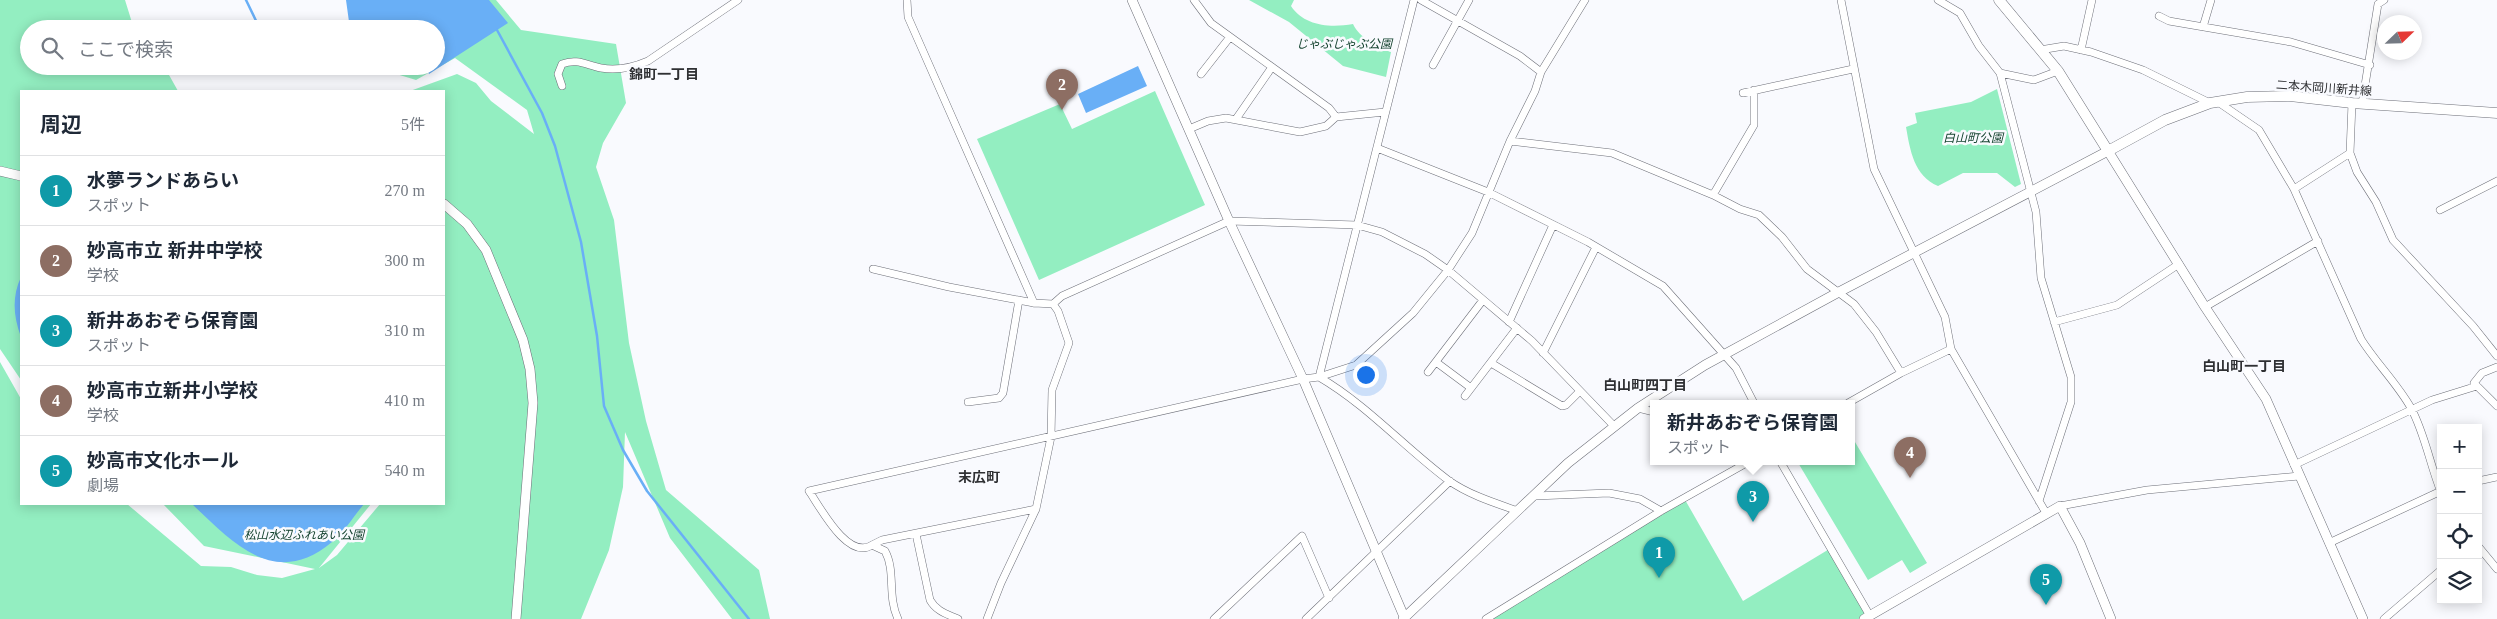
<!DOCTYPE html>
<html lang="ja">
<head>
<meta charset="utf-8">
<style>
  body { margin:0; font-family:"Times New Roman","Noto Sans JP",serif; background:#f2f2f3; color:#1f2937 }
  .controls { position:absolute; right:15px; bottom:15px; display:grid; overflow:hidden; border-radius:0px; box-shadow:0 2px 12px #0003 }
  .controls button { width:45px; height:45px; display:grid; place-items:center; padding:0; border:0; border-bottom:1px solid #e0e1e3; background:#fff; color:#1f2937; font:25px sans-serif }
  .compass { position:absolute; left:2377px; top:15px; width:45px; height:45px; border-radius:50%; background:#fff; box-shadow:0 2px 12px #0003; rotate:67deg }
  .you { position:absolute; left:1365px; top:374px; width:18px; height:18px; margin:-12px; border:4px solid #fff; border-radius:50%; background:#1a73e8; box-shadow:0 0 0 8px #1a73e833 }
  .badge { display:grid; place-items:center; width:32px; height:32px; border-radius:50%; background:#111827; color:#fff; font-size:16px; font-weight:700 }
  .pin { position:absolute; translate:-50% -41px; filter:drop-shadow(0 1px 2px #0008) }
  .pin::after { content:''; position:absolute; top:26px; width:18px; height:15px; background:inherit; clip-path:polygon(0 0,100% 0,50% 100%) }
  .popup { position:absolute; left:1650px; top:400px; width:205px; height:65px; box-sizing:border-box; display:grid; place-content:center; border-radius:0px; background:#fff; filter:drop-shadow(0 1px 4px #0005); font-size:16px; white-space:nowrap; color:#747a83 }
  .popup b { font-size:19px; color:#1f2937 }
  .popup::after { content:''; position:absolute; left:50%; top:100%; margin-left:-10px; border:10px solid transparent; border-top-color:#fff }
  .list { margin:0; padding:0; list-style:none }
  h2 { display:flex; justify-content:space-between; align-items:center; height:65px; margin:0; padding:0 20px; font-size:21px }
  h2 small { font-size:16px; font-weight:400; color:#747a83 }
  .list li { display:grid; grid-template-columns:32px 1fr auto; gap:15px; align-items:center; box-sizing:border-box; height:70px; padding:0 20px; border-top:1px solid #e0e1e3 }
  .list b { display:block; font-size:19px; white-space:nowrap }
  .list p { margin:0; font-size:16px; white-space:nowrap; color:#747a83 }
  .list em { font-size:16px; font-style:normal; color:#747a83 }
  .icon { flex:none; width:28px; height:28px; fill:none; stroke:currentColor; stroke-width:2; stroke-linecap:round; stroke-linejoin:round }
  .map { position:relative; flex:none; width:2497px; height:619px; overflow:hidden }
  .search { position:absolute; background:#fff; box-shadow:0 2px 12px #0003; left:20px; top:20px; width:425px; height:55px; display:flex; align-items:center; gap:12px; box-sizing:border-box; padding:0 18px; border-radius:28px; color:#747a83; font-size:19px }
  .panel { position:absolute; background:#fff; box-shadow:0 2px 12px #0003; left:20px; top:90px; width:425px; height:415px; border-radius:0px }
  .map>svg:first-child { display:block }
  .green { fill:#93eec1 }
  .water { fill:#69aff6 }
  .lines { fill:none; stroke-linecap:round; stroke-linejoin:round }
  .stream { stroke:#69aff6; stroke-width:2.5 }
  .minor-casing { stroke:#6d6f78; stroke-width:8 }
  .tertiary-casing { stroke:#6d6f78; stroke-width:10 }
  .secondary-casing { stroke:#6d6f78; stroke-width:11 }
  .minor { stroke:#fff; stroke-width:7 }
  .tertiary { stroke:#fff; stroke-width:9 }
  .secondary { stroke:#fff; stroke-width:10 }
  .labels { text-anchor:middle; stroke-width:5; stroke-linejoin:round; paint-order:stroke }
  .park-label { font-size:12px; font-style:italic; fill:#13422e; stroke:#f9fafe }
  .street-label { font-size:12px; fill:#2f3033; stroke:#f9fafe }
  .neighbourhood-label { font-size:14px; font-weight:bold; fill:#2f3033; stroke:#f9fafe }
</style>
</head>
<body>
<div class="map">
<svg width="2497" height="619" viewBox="0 0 2497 619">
  <rect width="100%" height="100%" fill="#f9fafe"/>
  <!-- green -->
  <path class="green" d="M0,0h125l9,29h-105v37h135l14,25h-157v289l-21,-31z
    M347,0h149l25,30 95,14 10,59 -23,40 -7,24 18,53 15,123 17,78 20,69 93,80 11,49h-38l-62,-81 -45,-106 -2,55 -14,63 -28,69h-581v-257l21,37v105h106l74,62 30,1 26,8 25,3 33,-9 -111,-23 -41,-42h208l-52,64 18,-13 43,-51h64v-413h-34l47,-17 19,9 15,18 43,33 -7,-24 -72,-52 -39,22 -46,-14h66v-37z
    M1249,0h45l-3,6c13,20 39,22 62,18 7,15 24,21 38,28l-5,25 -43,-11 -54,-44z
    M1997,89l24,95 -6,3 -18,-14h-34l-25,13c-24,-10 -28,-36 -32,-59l11,-4 -2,-10 56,-11z
    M1155,91l50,114 -166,75 -62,-141 83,-35 12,25z
    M1852,437l75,126 -17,10 -8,-13 -34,20 -71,-119h55z
    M1684,498l59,103 88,-53 39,68 -6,3h-378z"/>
  <!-- water -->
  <path class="water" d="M346,0h143l19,23 -79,51 -4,-8h11v-37h-86z
    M1138,66l9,20 -61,27 -8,-19z
    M21,277v60c-8,-21 -9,-41 0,-60z
    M192,504h172c-10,12 -20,28 -32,38 -57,48 -100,0 -140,-38z"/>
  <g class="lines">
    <!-- stream -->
    <path class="stream" d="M246,0l14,29
      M497,30l45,83 13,33 26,96 16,94 7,70 19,44 24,41 102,128"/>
    <defs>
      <path id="minor" d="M907,0l1,17 126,286
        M1194,0l17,23 118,85 7,9
        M1421,0l99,56 21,16
        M1841,0l33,169 71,148 6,32 95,164
        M1938,0l22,13 19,33 21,27 36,139 5,66 30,99v25l-32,99
        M2159,16l10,5 122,21 79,23
        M2203,27l8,-27
        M2040,50l24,-4 27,6 52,18 67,33
        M2081,50l11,-50
        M1433,65l36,-65
        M2000,73l34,7 24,-9
        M1201,74l29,-37
        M562,86l-4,-12 4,-10c15,-6 24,1 39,4 16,3 33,-1 47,-7l90,-61
        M1743,93l110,-24
        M2218,102l41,28 35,59 67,150c15,24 36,44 50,69 14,26 19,57 30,84
        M2352,103l-2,50 7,19 19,30 17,38 80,86 24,30
        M2362,104l16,-100 6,-4
        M1236,119l36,-52
        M1189,129l19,-8 18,-3 74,14 26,-6 10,-9 49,-5
        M1510,141l102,12 101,42 27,14 19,6 23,22 25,32 47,35 22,28 25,41
        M1377,148l111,44 100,50 75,44 73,82 18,35
        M2294,189l56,-36
        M1713,195l41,-70v-35
        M2440,210l57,-29
        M873,269l76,18 85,16 19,1 9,-8 167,-75 128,4 25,7 43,22 23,16 84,71 82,85
        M2205,307l113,-66
        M1509,322l44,-97
        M2054,322l63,-17 62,-41
        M1543,353l53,-106
        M1436,362l35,26
        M1491,363l71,43 4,-1 14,-14
        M2497,367l-15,6 -8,10 23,23
        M1428,372l55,-72
        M1319,377l95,-377
        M1319,377c48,28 85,70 129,103 21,15 47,23 70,31
        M1465,396l52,-68
        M968,402l31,-4 4,-5 16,-93
        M1848,403l53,-30 50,-24
        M1638,408l16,4
        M1780,461l90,155
        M2294,465l138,-65 45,-14
        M2478,481l19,-4
        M1535,496l74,-3 31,6 21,12
        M2060,506l87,-16 152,-14
        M916,534l14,66c6,11 17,14 28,19
        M2329,543l112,-52
        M872,545l10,-5 154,-31
        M2478,546l19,23
        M898,619c-11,-23 -2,-48 -13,-68l-13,-6c-24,16 -52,-38 -63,-54l494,-112 16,-2 37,-12 57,-52 35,-43 24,-37 38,-92 25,-50 6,-19 44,-72
        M987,619l14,-36 35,-74 15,-72 1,-47 17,-47 -11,-32 -5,-7
        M1214,619l88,-83 27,62
        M1306,619l144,-138
        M1486,619l175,-108 89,-50
        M2384,619l57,-49"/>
      <path id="tertiary" d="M1132,0l97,221 74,158 102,240
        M0,171l21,5
        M444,204l23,20 19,26 37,90 7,29 3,34 -17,216
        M1403,619l165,-156 70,-55 67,-43 132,-72 271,-142 97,156 61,92 97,220
        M1864,619l196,-113 20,37 31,76"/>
      <path id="secondary" d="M1999,0l59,71 50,80 57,-31 45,-17 37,-6 43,-1 62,7 145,10"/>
    </defs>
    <!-- minor casing -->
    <use href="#minor" class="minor-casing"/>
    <!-- tertiary casing -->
    <use href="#tertiary" class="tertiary-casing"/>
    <!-- secondary casing -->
    <use href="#secondary" class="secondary-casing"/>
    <!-- minor -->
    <use href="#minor" class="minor"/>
    <!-- tertiary -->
    <use href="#tertiary" class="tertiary"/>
    <!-- secondary -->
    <use href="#secondary" class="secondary"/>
  </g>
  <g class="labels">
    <!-- park labels -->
    <g class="park-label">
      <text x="1344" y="48">じゃぶじゃぶ公園</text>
      <text x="1973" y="142">白山町公園</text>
      <text x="304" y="539">松山水辺ふれあい公園</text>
    </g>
    <!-- street labels -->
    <g class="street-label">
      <text transform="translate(2324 88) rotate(4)" y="4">二本木岡川新井線</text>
    </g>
    <!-- neighbourhood labels -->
    <g class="neighbourhood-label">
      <text x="664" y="79">錦町一丁目</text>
      <text x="2244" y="371">白山町一丁目</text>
      <text x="1645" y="390">白山町四丁目</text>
      <text x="979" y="482">末広町</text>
    </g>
  </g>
</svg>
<div class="controls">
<button>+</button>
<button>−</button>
<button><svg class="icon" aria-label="locate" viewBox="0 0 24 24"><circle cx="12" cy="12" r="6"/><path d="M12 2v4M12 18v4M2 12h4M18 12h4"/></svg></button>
<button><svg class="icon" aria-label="layers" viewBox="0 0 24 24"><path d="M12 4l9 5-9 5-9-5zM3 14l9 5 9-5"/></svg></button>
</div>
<svg class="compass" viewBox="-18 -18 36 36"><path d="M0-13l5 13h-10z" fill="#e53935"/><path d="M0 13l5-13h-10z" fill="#747a83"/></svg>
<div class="you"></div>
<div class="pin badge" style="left:1659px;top:578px;background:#0f9aa8">1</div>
<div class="pin badge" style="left:1062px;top:110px;background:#8d6e63">2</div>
<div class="pin badge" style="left:1753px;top:522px;background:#0f9aa8">3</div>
<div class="popup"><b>新井あおぞら保育園</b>スポット</div>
<div class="pin badge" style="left:1910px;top:478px;background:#8d6e63">4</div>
<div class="pin badge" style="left:2046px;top:605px;background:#0f9aa8">5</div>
<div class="search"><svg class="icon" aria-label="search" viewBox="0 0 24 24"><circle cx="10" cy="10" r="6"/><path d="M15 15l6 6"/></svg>ここで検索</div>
<section class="panel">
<h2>周辺<small>5件</small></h2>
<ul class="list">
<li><span class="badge" style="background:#0f9aa8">1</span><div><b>水夢ランドあらい</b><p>スポット</p></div><em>270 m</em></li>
<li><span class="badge" style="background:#8d6e63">2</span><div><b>妙高市立 新井中学校</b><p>学校</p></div><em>300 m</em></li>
<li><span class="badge" style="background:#0f9aa8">3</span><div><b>新井あおぞら保育園</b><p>スポット</p></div><em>310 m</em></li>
<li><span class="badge" style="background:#8d6e63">4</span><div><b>妙高市立新井小学校</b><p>学校</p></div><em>410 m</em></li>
<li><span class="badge" style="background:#0f9aa8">5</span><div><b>妙高市文化ホール</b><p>劇場</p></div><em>540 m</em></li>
</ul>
</section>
</div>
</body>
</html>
